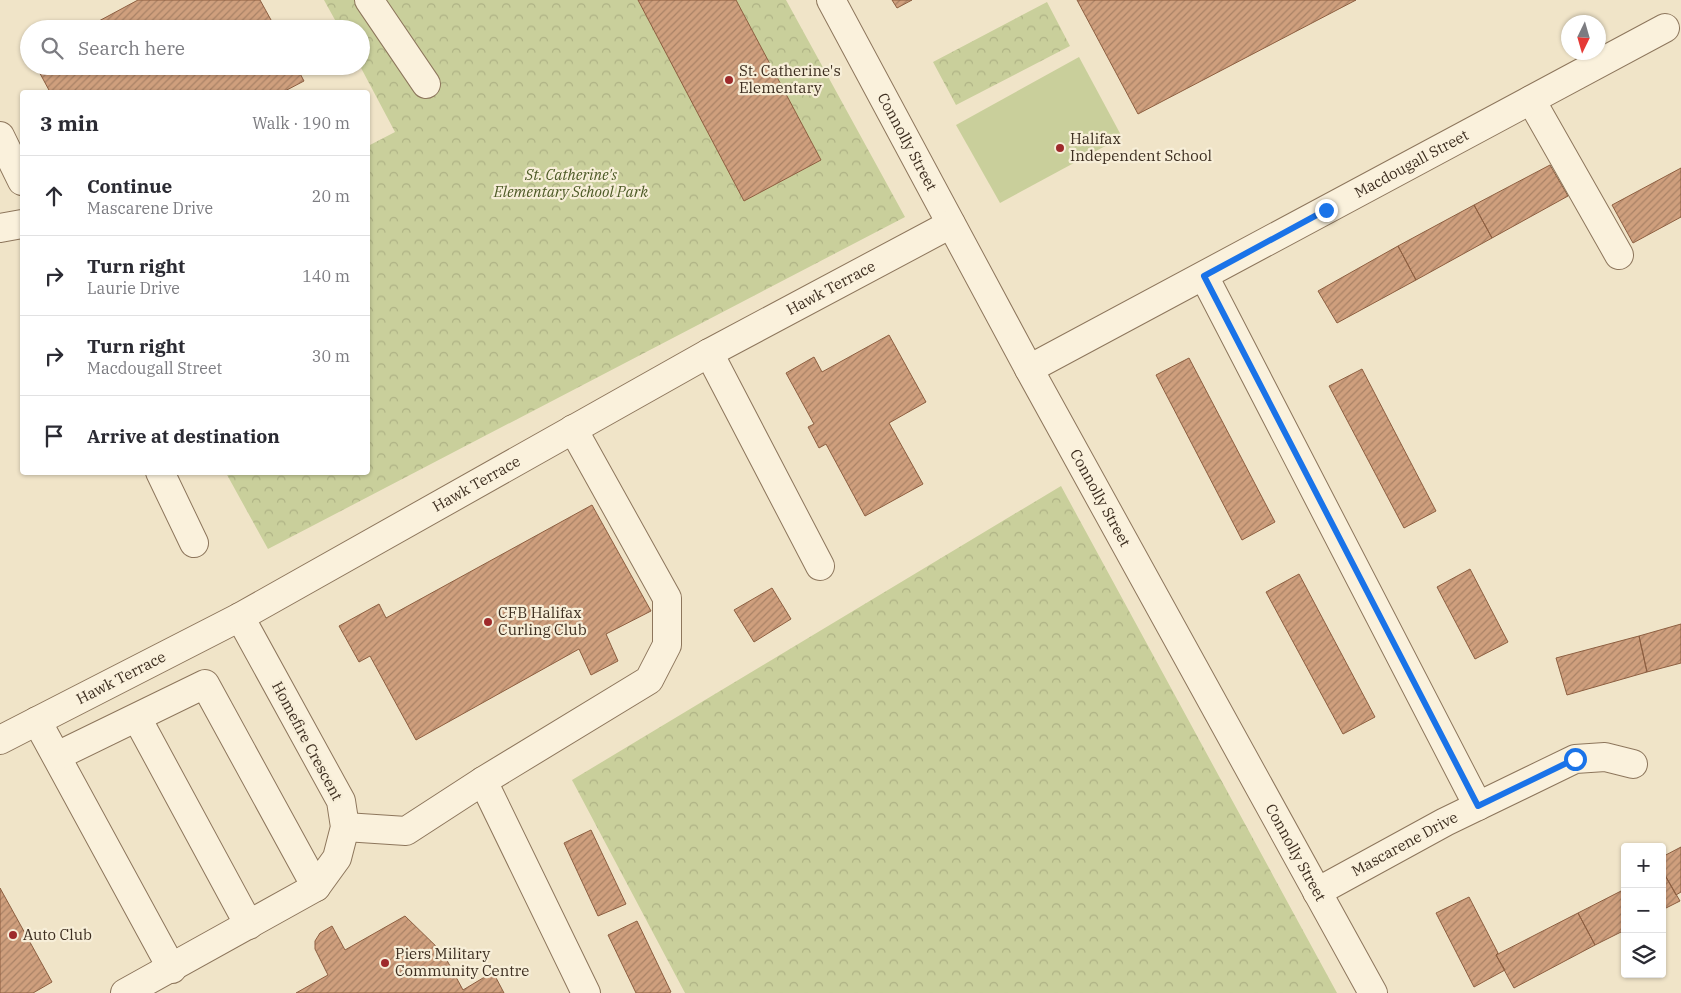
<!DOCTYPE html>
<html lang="en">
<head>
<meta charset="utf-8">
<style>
  body { margin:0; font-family:"IBM Plex Serif",serif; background:#f2f2f3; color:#2b2b33 }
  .controls { position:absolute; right:15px; bottom:15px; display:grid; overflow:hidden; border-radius:5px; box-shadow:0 1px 4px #0004 }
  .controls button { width:45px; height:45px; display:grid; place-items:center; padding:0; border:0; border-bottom:1px solid #e1e1e2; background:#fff; color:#2b2b33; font:25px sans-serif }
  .compass { position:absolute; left:1561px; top:15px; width:45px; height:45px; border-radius:50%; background:#fff; box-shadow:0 1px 4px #0004; rotate:185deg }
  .stop { position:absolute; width:15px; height:15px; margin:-11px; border:4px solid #1a73e8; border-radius:50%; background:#fff }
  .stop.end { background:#1a73e8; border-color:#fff; box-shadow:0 1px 5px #0008 }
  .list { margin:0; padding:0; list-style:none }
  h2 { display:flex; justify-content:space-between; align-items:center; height:65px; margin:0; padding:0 20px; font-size:21px }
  h2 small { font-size:16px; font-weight:400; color:#7c7c81 }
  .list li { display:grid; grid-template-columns:32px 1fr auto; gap:15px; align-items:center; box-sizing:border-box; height:80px; padding:0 20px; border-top:1px solid #e1e1e2 }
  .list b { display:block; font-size:19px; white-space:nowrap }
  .list p { margin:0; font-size:16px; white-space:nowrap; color:#7c7c81 }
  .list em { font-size:16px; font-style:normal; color:#7c7c81 }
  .icon { flex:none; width:28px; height:28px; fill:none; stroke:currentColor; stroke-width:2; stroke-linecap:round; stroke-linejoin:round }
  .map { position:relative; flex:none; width:1681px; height:993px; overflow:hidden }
  .search { position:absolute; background:#fff; box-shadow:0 1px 4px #0004; left:20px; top:20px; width:350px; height:55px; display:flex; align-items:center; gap:12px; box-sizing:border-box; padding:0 18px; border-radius:28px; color:#7c7c81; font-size:19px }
  .panel { position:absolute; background:#fff; box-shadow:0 1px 4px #0004; left:20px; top:90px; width:350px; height:385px; border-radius:5px }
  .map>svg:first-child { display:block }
  .grass { fill:#c9cf9b }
  .park { fill:url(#park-crowns) }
  .building { fill:url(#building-hatch); stroke:#8d5f41 }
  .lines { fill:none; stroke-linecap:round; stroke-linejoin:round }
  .minor-casing { stroke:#8d765c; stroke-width:30 }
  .minor { stroke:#faf1dc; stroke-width:28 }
  .route { stroke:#1a73e8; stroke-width:6 }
  .poi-dot { fill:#9e2a2b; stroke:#f7eed8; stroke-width:2 }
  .labels { text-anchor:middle; stroke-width:4.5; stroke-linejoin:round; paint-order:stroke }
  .poi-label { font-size:15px; fill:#3d2e20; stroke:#f7eed8; text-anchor:start }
  .street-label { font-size:15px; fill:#3d2e20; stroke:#f7eed8 }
  .park-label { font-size:15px; font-style:italic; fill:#4d5a26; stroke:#f7eed8 }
</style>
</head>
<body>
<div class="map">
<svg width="1681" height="993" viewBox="0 0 1681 993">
  <defs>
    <pattern id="park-crowns" width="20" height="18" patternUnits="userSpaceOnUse" patternTransform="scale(1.25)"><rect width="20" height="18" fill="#c9cf9b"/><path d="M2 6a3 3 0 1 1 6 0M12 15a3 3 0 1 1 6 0" fill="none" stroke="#aeb285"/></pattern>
    <pattern id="building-hatch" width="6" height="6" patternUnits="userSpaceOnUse" patternTransform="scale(1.25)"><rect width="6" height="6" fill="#cf9f7d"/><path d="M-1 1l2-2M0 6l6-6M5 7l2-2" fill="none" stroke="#a98266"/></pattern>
  </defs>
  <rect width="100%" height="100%" fill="#f0e4c8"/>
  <!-- grass -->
  <path class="grass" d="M1079,57l43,80 -122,66 -44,-78z"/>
  <!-- park -->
  <path class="park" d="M324,0h462l119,217 -637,332 -42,-76 142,-1v-326l27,-14 -35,-66 1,-37h-21z
    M1047,2l23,44 -114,59 -23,-43z
    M1061,486l276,507h-652l-113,-213z"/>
  <!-- building -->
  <path class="building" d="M138,0h122l16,29h-192z
    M638,0h98l85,160 -77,41z
    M892,0h20l-15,8z
    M1077,0h279l-218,114z
    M36,66h260l8,15 -21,11h-233z
    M1550,165l18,31 -76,42 -18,-33z
    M1681,168v49l-48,26 -21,-38z
    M1474,205l18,33 -76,42 -18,-34z
    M1398,246l18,34 -79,43 -19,-32z
    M889,335l37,67 -37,21 34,61 -58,32 -39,-72 -7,4 -11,-21 6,-3 -28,-51 28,-16 8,15z
    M1189,358l86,164 -33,18 -86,-165z
    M1362,369l74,142 -32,17 -75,-142z
    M592,505l59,106 -45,23 12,27 -27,14 -12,-26 -163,91 -46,-84 -11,6 -20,-36 40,-22 7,14z
    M1470,569l38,73 -33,17 -38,-72z
    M1299,574l76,143 -32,17 -77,-142z
    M772,588l19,31 -37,23 -20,-32z
    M1681,624v39l-34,9 -8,-36z
    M1639,636l8,36 -80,23 -11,-37z
    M591,830l35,74 -28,12 -34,-73z
    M1681,847v45l-5,3 -14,-25v-13z
    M1662,870l18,31 -18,9z
    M0,888l52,94 -19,11h-33z
    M1625,889v41l-30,15 -17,-32z
    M1469,897l29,56 -2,2 9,15 -31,17 -38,-74z
    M1578,913l17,32 -81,43 -18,-33z
    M405,916l38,37 20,37 30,-18 11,21h-208l32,-18 -13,-26v-8l5,-8 12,-7 13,24z
    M637,921l34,71 -2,1h-33l-28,-58z"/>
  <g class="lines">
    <defs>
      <g id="minor">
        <path d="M369,0l57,84"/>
        <path id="s1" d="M831,0l198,369 344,624"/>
        <path d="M1531,100l88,155"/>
        <path d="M0,136l22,45"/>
        <path d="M0,228l22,-4"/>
        <path d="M1204,276l274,530"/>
        <path d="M709,353l111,213"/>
        <path id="s2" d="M1029,369l636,-341"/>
        <path d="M160,472l34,71"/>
        <path d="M137,718l112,207"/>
        <path d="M37,721l135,248"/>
        <path id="s3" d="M0,740l240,-123 469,-264 242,-129"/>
        <path d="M57,756l148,-72 111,203"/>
        <path d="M483,781l103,212"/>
        <path d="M345,827l61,4 77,-50 166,-101 18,-35v-47l-94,-169"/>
        <path id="s4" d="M1317,892l128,-70 130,-63 30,-2 28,7"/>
        <path d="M125,993l191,-106 21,-29 8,-31 -4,-26 -101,-184"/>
      </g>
    </defs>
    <!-- minor casing -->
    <use href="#minor" class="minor-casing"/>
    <!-- minor -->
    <use href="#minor" class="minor"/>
  </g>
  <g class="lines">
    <!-- route -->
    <path class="route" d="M1326,210l-122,66 274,530 97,-47"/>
  </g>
  <!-- markers -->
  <g class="poi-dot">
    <circle cx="729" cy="80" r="5"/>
    <circle cx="1060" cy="148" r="5"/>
    <circle cx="488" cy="622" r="5"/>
    <circle cx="13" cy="935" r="5"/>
    <circle cx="385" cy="963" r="5"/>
  </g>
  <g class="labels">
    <!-- poi labels -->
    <g class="poi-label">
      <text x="739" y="76">St. Catherine's<tspan x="739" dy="17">Elementary</tspan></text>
      <text x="1070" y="144">Halifax<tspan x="1070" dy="17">Independent School</tspan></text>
      <text x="498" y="618">CFB Halifax<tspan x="498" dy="17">Curling Club</tspan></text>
      <text x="23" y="940">Auto Club</text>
      <text x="395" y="959">Piers Military<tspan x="395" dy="17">Community Centre</tspan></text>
    </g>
    <!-- street labels -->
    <g class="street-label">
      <text dy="5" stroke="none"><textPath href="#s1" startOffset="161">Connolly Street</textPath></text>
      <text dy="5" stroke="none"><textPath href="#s2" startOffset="434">Macdougall Street</textPath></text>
      <text dy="5" stroke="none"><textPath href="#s3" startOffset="946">Hawk Terrace</textPath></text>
      <text dy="5" stroke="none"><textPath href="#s3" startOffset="541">Hawk Terrace</textPath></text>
      <text dy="5" stroke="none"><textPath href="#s1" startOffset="566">Connolly Street</textPath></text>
      <text dy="5" stroke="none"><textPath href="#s3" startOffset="136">Hawk Terrace</textPath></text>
      <text transform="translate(307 741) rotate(62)" y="5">Homefire Crescent</text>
      <text dy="5" stroke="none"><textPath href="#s4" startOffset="100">Mascarene Drive</textPath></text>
      <text dy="5" stroke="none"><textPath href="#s1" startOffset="971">Connolly Street</textPath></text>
    </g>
    <!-- park labels -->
    <g class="park-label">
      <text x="571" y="180">St. Catherine's<tspan x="571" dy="17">Elementary School Park</tspan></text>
    </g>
  </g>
</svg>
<div class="controls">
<button>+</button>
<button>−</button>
<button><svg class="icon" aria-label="layers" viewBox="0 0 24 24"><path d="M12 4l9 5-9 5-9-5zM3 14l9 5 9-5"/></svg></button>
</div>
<svg class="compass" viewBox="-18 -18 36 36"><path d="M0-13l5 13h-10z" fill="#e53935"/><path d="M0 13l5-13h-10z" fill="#7c7c81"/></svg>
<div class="stop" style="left:1575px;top:759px"></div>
<div class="stop end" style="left:1326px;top:210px"></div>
<div class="search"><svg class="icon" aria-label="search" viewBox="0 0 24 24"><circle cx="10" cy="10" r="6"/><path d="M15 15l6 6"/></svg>Search here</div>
<section class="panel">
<h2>3 min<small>Walk · 190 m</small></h2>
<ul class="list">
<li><svg class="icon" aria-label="ahead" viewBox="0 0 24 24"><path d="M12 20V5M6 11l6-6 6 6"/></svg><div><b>Continue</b><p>Mascarene Drive</p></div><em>20 m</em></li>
<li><svg class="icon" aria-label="right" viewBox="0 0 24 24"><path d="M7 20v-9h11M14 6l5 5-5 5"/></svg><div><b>Turn right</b><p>Laurie Drive</p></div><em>140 m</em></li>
<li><svg class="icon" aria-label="right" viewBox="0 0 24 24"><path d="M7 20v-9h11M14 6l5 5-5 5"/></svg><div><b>Turn right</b><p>Macdougall Street</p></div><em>30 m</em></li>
<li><svg class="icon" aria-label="arrive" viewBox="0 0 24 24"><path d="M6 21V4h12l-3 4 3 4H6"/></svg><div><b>Arrive at destination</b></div></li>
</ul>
</section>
</div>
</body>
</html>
